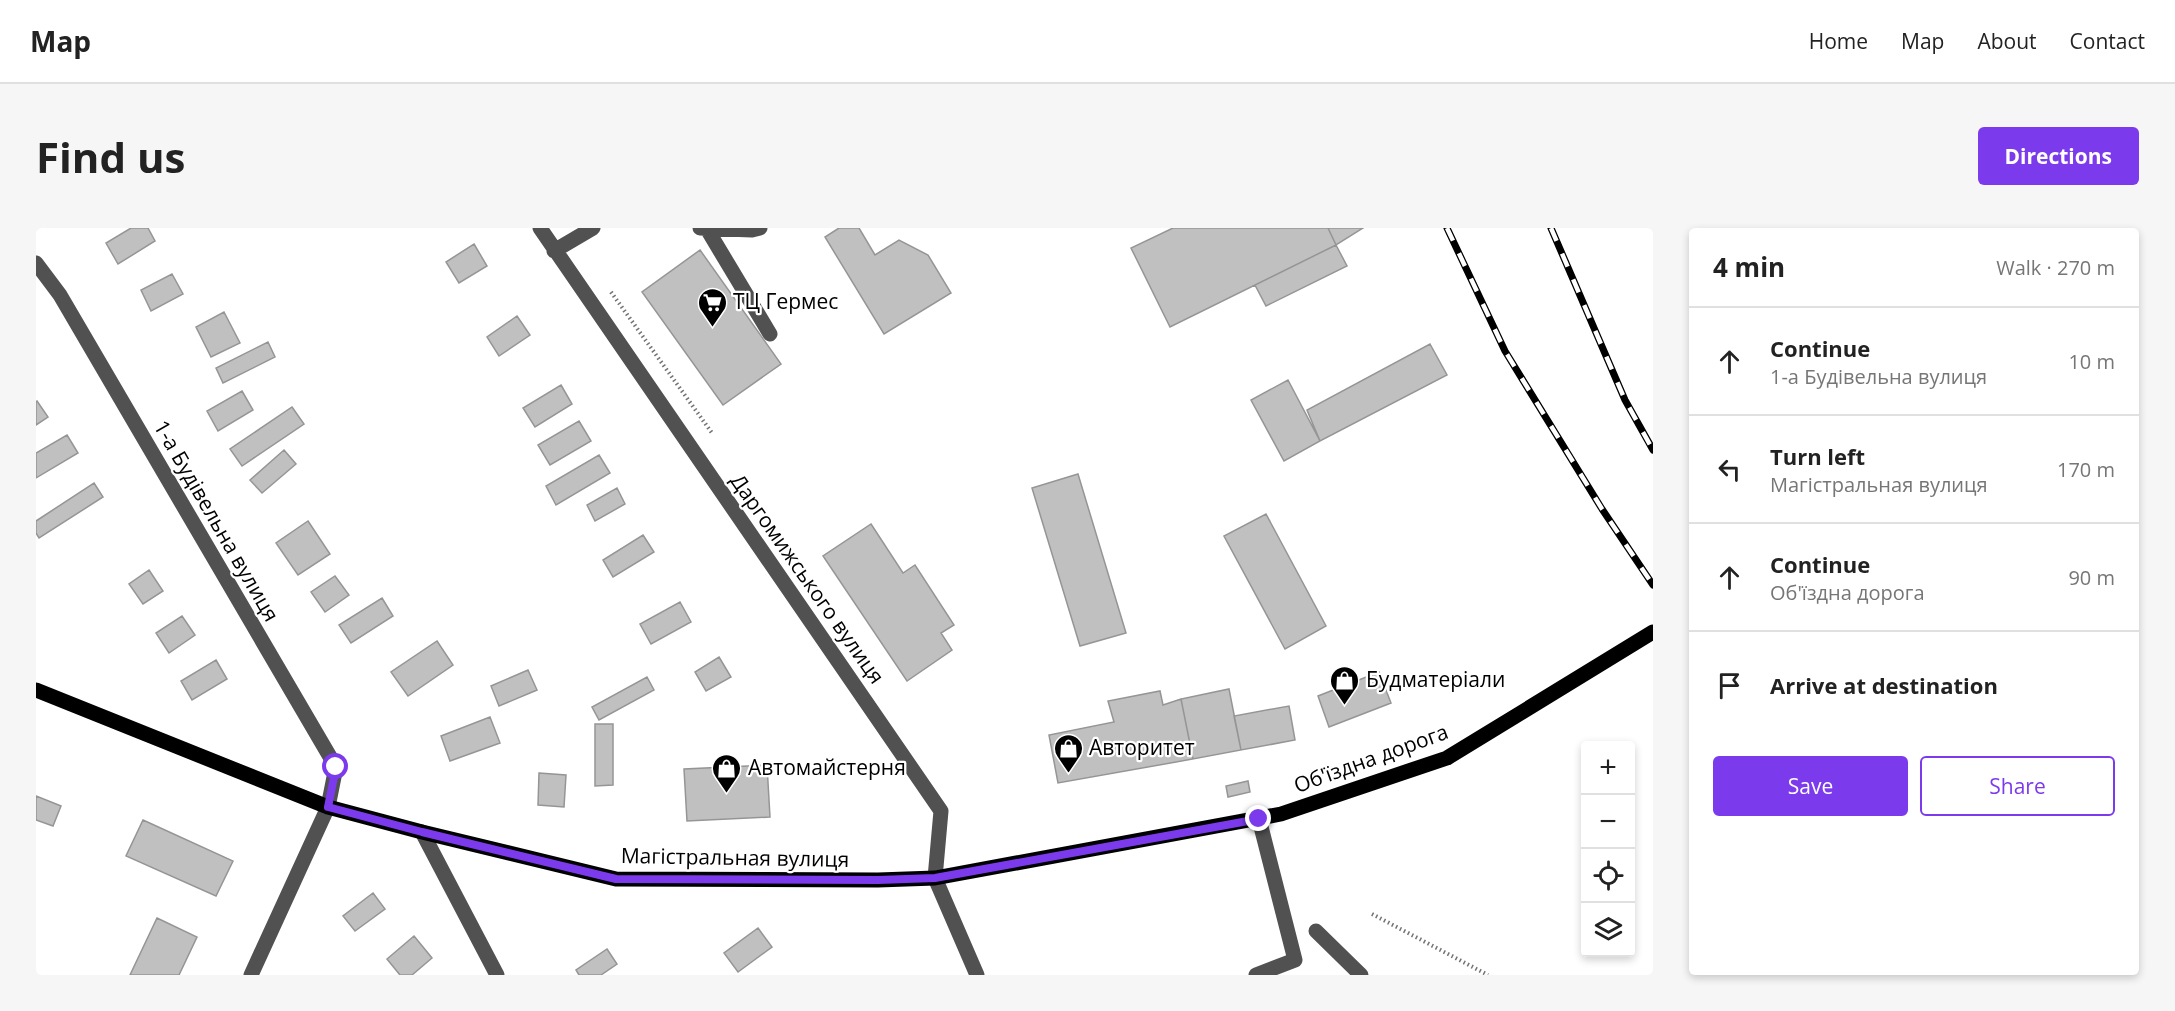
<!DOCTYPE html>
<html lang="en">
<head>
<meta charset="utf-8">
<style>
  body { margin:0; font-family:"Open Sans",sans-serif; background:#f6f6f6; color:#222 }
  .controls { position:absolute; right:18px; bottom:18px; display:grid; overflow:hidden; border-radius:6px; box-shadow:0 3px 9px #0003 }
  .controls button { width:54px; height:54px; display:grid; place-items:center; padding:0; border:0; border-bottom:2px solid #e0e0e0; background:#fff; color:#222; font:30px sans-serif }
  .stop { position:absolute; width:18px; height:18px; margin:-14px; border:4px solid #7c3aed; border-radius:50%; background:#fff }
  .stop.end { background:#7c3aed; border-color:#fff; box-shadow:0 2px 6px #0008 }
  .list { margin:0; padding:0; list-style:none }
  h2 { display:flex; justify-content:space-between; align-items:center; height:78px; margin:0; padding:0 24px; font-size:26px }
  h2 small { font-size:20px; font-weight:400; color:#767676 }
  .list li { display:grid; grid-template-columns:39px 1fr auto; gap:18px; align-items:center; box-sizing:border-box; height:108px; padding:0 24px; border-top:2px solid #e0e0e0 }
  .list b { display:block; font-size:22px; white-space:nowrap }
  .list p { margin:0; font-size:20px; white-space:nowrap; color:#767676 }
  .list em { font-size:20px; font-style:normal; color:#767676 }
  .actions { display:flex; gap:12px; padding:18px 24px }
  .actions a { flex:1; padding:14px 0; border:2px solid #7c3aed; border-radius:6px; text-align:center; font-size:21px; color:#7c3aed }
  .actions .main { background:#7c3aed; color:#fff }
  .icon { flex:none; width:33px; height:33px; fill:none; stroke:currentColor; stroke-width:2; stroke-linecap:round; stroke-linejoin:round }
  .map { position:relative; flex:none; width:1617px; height:747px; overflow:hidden; border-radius:6px }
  header { display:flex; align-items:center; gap:36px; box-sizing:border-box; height:84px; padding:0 30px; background:#fff; border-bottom:2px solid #e0e0e0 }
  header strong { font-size:28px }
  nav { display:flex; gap:33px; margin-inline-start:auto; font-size:21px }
  .intro { display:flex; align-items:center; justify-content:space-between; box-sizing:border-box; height:144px; padding:0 36px }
  h1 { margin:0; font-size:42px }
  .button { padding:15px 27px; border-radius:6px; background:#7c3aed; color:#fff; font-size:21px; font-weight:700 }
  main { display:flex; gap:36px; padding:0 36px }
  aside { flex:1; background:#fff; border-radius:6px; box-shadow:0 3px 9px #0003 }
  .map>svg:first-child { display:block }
  .building { fill:#c0c0c0; stroke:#959595; stroke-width:1.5 }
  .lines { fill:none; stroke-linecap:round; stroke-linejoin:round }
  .path { stroke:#737373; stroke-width:4; stroke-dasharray:1.5 3; stroke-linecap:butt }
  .minor { stroke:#515151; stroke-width:15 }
  .major { stroke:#000; stroke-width:15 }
  .rail-casing { stroke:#000; stroke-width:7 }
  .rail { stroke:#fff; stroke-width:4.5; stroke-dasharray:14; stroke-linecap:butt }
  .route { stroke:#7c3aed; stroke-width:8 }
  .labels { text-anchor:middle; stroke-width:4.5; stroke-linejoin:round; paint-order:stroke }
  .poi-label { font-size:21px; fill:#000; stroke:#fff; text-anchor:start }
  .street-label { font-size:21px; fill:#000; stroke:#fff }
</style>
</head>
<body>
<header>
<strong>Map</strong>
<nav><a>Home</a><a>Map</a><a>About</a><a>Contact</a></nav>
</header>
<div class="intro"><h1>Find us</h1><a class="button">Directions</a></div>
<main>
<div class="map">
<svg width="1617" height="747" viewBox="0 0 1617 747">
  <rect width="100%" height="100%" fill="#fff"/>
  <!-- building -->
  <path class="building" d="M95,0h17l7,13 -37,23 -12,-21z
    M803,0h20l16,27 24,-15 29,15 23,38 -67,41 -59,-97z
    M1137,0h155l8,17 -166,82 -39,-79z
    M1292,0h35l-27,17z
    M438,16l13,22 -28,17 -13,-21z
    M1300,17l11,21 -81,40 -11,-21z
    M664,22l81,114 -58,41 -81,-113z
    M136,46l11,20 -32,17 -10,-21z
    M188,84l16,31 -29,14 -15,-30z
    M481,88l13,19 -31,21 -12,-19z
    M232,114l7,15 -52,26 -7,-15z
    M1394,116l17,31 -127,66 -13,-31z
    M1252,152l32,61 -36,20 -33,-61z
    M525,157l11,19 -37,23 -12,-19z
    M206,163l11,19 -35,21 -11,-20z
    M1,173l11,16 -12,8v-23z
    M256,179l12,17 -62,42 -12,-17z
    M543,193l12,20 -41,24 -12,-20z
    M31,207l11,18 -42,25v-25z
    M248,222l12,14 -34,29 -12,-13z
    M563,227l11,18 -54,32 -10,-19z
    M1042,246l48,159 -46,13 -48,-158z
    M58,255l9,14 -64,41 -3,-5v-12z
    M581,260l8,16 -30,17 -8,-16z
    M1230,286l60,112 -41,23 -61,-113z
    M272,293l22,33 -32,21 -22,-32z
    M835,296l32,49 12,-8 39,60 -13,8 11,17 -45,31 -84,-125z
    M607,307l11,17 -41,25 -10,-17z
    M113,342l14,21 -20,13 -14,-20z
    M299,348l14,19 -24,17 -14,-20z
    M346,370l11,18 -42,27 -12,-18z
    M644,374l11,20 -40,22 -11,-20z
    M146,388l13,19 -26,18 -13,-20z
    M401,413l16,24 -45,31 -17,-24z
    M683,429l12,20 -25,14 -11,-19z
    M180,432l11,19 -35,21 -11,-19z
    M492,442l9,20 -38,16 -8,-20z
    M1343,444l12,31 -62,24 -11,-31z
    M611,449l7,13 -55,30 -7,-13z
    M1193,461l12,61 -48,9 -12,-60z
    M1124,463l3,14 18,-6 12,60 -135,24 -9,-48 65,-13 -6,-21z
    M1253,478l6,34 -54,10 -7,-34z
    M454,489l10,26 -50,18 -9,-25z
    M559,496h18v61l-18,1z
    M731,537l3,52 -83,4 -3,-52z
    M503,545l27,2 -2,32 -26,-2z
    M1212,553l2,11 -22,5 -2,-11z
    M0,568l25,10 -8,20 -17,-6z
    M107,592l90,41 -17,35 -90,-40z
    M337,665l12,16 -30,22 -12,-15z
    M121,690l40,19 -18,38h-49z
    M722,700l14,19 -34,25 -14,-19z
    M378,708l18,22 -20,17h-12l-13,-16z
    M571,721l10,15 -16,11h-22l-3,-5z"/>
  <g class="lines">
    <!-- path -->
    <path class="path" d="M575,64l101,141
      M1336,686l116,61"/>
    <!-- minor -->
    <path class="minor" d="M504,0l401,583 -6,67 42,97
      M664,0l52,2 8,-2
      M671,1l63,105
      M518,23l39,-23
      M0,35l24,32 276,472 -8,40 -77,168
      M386,604l75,143
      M1280,703l45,44
      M1220,747l39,-15 -36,-141"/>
    <!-- major -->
    <path class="major" d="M0,462l292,117 94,25 194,47 262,1 57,-2 346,-64 166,-56 206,-126"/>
    <defs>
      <path id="rail" d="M1411,0l58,123 97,158 51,76
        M1515,0l74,172 28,50"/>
    </defs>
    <!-- rail casing -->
    <use href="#rail" class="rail-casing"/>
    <!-- rail -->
    <use href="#rail" class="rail"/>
  </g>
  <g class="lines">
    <!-- route -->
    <path class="route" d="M300,539l-8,40 94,25 194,47 262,1 57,-2 324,-59"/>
  </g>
  <!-- icons -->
  <defs>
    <symbol id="supermarket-pin" viewBox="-11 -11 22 30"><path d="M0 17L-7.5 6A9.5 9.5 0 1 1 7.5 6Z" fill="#000" stroke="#fff"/><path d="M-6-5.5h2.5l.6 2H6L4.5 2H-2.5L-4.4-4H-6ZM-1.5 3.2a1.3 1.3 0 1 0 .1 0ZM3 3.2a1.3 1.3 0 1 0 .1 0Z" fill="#fff"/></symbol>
    <symbol id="shop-pin" viewBox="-11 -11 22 30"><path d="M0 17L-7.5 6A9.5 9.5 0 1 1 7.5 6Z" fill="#000" stroke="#fff"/><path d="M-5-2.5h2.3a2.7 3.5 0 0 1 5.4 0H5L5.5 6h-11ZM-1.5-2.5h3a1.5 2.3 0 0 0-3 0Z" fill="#fff"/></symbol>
  </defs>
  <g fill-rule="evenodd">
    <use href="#supermarket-pin" x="660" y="58" width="33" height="45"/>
    <use href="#shop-pin" x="1292" y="436" width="33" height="45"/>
    <use href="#shop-pin" x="1016" y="504" width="33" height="45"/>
    <use href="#shop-pin" x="674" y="524" width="33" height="45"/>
  </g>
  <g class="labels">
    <!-- poi labels -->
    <g class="poi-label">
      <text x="697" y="81">ТЦ Гермес</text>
      <text x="1330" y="459">Будматеріали</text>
      <text x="1053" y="527">Авторитет</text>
      <text x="712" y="547">Автомайстерня</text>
    </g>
    <!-- street labels -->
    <g class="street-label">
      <text transform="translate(180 293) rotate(60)" y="7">1-а Будівельна вулиця</text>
      <text transform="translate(771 351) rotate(55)" y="7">Даргомижського вулиця</text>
      <text transform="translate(1335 531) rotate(-20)" y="7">Об'їздна дорога</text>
      <text transform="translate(699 630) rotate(1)" y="7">Магістральная вулиця</text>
    </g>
  </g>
</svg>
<div class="controls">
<button>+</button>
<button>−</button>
<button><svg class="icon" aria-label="locate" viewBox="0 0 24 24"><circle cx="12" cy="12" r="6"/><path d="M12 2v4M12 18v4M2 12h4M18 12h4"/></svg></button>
<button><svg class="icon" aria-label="layers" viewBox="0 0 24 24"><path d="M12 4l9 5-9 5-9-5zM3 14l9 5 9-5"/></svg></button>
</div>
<div class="stop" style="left:300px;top:539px"></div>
<div class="stop end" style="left:1223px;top:591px"></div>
</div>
<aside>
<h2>4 min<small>Walk · 270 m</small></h2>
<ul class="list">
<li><svg class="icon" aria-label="ahead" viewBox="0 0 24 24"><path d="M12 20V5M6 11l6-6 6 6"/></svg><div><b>Continue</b><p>1-а Будівельна вулиця</p></div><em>10 m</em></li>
<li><svg class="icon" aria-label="left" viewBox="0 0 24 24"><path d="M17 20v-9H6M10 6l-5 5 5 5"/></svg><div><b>Turn left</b><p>Магістральная вулиця</p></div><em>170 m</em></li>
<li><svg class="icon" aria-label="ahead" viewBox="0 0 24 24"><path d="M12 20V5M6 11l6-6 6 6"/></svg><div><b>Continue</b><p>Об'їздна дорога</p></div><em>90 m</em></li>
<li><svg class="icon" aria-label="arrive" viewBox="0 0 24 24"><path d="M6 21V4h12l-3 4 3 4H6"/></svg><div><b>Arrive at destination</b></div></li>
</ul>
<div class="actions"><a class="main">Save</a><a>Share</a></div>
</aside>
</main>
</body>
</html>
